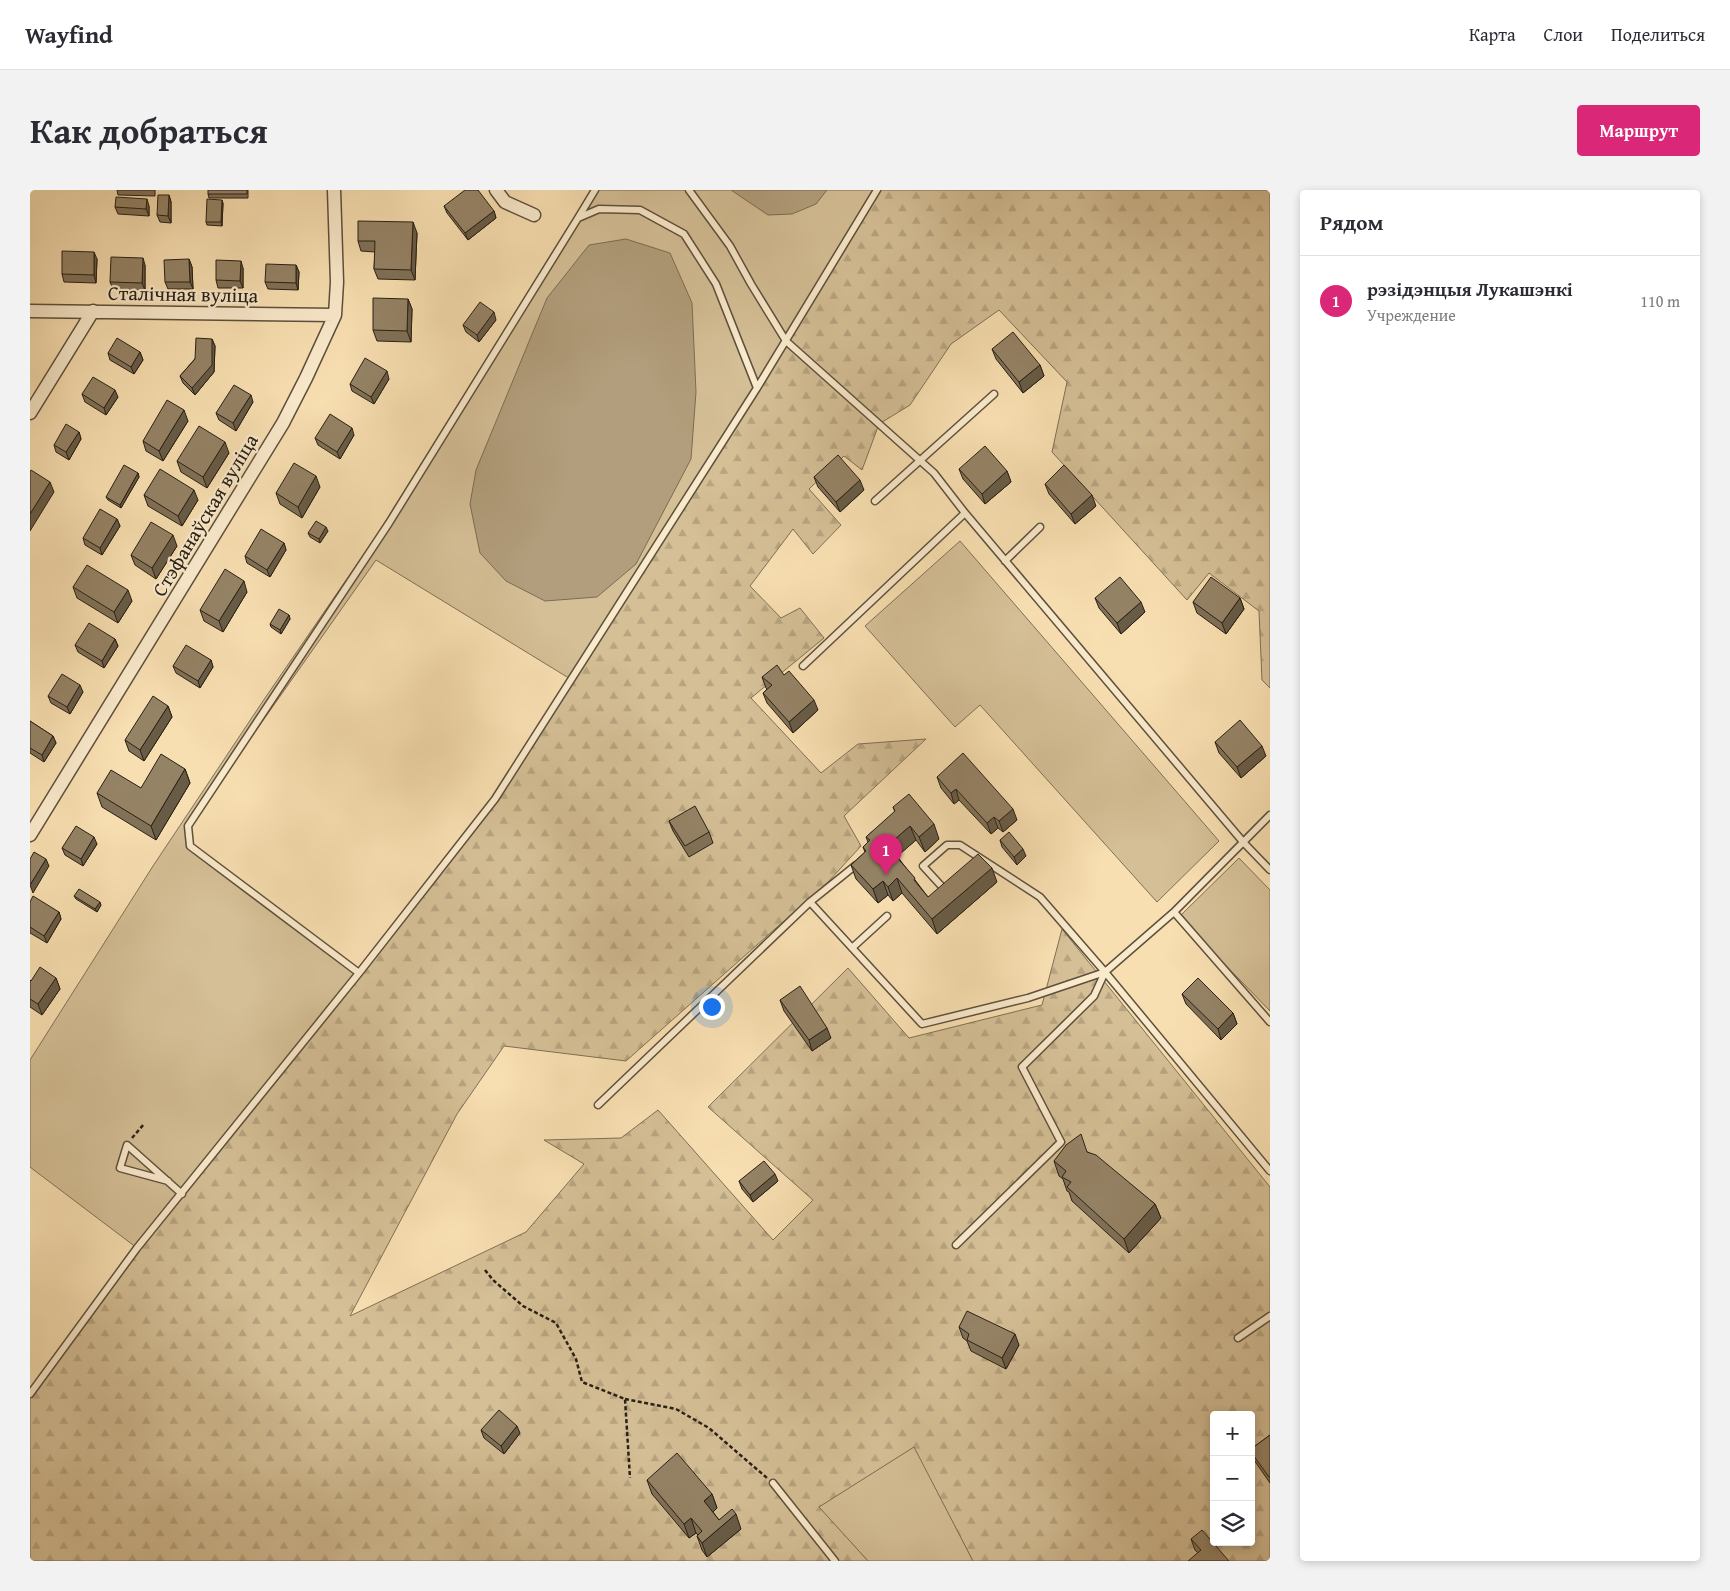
<!DOCTYPE html>
<html lang="ru">
<head>
<meta charset="utf-8">
<style>
  body { margin:0; font-family:"Gentium Book Plus",serif; background:#f2f2f3; color:#2b2b33 }
  .controls { position:absolute; right:15px; bottom:15px; display:grid; overflow:hidden; border-radius:5px; box-shadow:0 2px 8px #0003 }
  .controls button { width:45px; height:45px; display:grid; place-items:center; padding:0; border:0; border-bottom:1px solid #e1e1e2; background:#fff; color:#2b2b33; font:25px sans-serif }
  .you { position:absolute; left:681px; top:816px; width:18px; height:18px; margin:-12px; border:4px solid #fff; border-radius:50%; background:#1a73e8; box-shadow:0 0 0 8px #1a73e833 }
  .badge { display:grid; place-items:center; width:32px; height:32px; border-radius:50%; background:#db2777; color:#fff; font-size:16px; font-weight:700 }
  .pin { position:absolute; translate:-50% -41px; filter:drop-shadow(0 1px 2px #0008) }
  .pin::after { content:''; position:absolute; top:26px; width:18px; height:15px; background:inherit; clip-path:polygon(0 0,100% 0,50% 100%) }
  .list { margin:0; padding:0; list-style:none }
  h2 { display:flex; justify-content:space-between; align-items:center; height:65px; margin:0; padding:0 20px; font-size:21px }
  h2 small { font-size:16px; font-weight:400; color:#7c7c81 }
  .list li { display:grid; grid-template-columns:32px 1fr auto; gap:15px; align-items:center; box-sizing:border-box; height:90px; padding:0 20px; border-top:1px solid #e1e1e2 }
  .list b { display:block; font-size:19px; white-space:nowrap }
  .list p { margin:0; font-size:16px; white-space:nowrap; color:#7c7c81 }
  .list em { font-size:16px; font-style:normal; color:#7c7c81 }
  .icon { flex:none; width:28px; height:28px; fill:none; stroke:currentColor; stroke-width:2; stroke-linecap:round; stroke-linejoin:round }
  .map { position:relative; flex:none; width:1240px; height:1371px; overflow:hidden; border-radius:5px }
  header { display:flex; align-items:center; gap:30px; box-sizing:border-box; height:70px; padding:0 25px; background:#fff; border-bottom:1px solid #e1e1e2 }
  header strong { font-size:24px }
  nav { display:flex; gap:28px; margin-inline-start:auto; font-size:18px }
  .intro { display:flex; align-items:center; justify-content:space-between; box-sizing:border-box; height:120px; padding:0 30px }
  h1 { margin:0; font-size:35px }
  .button { padding:12px 22px; border-radius:5px; background:#db2777; color:#fff; font-size:18px; font-weight:700 }
  main { display:flex; gap:30px; padding:0 30px }
  aside { flex:1; background:#fff; border-radius:5px; box-shadow:0 2px 8px #0003 }
  .map>svg:first-child { display:block }
  .green { fill:#d5bf96; stroke:#7f7056 }
  .forest { fill:url(#forest-firs); stroke:#7f7056; fill-rule:evenodd }
  .water { fill:#b29e7c; stroke:#7b6c53 }
  .lines { fill:none; stroke-linecap:round; stroke-linejoin:round }
  .lane-casing { stroke:#5d503c; stroke-width:9 }
  .street-casing { stroke:#5d503c; stroke-width:15 }
  .path { stroke:#292015; stroke-width:2.5; stroke-dasharray:4 2.5; stroke-linecap:butt }
  .lane { stroke:#faeacc; stroke-width:6 }
  .street { stroke:#faeacc; stroke-width:12 }
  .wall { fill:#807158; stroke:#292015 }
  .shaded-wall { fill:#685c47; stroke:#292015 }
  .building { fill:#958366; stroke:#292015 }
  .labels { text-anchor:middle; stroke-width:4.5; stroke-linejoin:round; paint-order:stroke }
  .street-label { font-size:20px; fill:#292015; stroke:#faeacc }
</style>
</head>
<body>
<header>
<strong>Wayfind</strong>
<nav><a>Карта</a><a>Слои</a><a>Поделиться</a></nav>
</header>
<div class="intro"><h1>Как добраться</h1><a class="button">Маршрут</a></div>
<main>
<div class="map">
<svg width="1240" height="1371" viewBox="0 0 1240 1371">
  <defs>
    <pattern id="forest-firs" width="22" height="20" patternUnits="userSpaceOnUse" patternTransform="scale(1.25)"><rect width="22" height="20" fill="#d5bf96"/><path d="M5 1l3.5 6h-7zM16 11l3.5 6h-7z" fill="#b7a480"/></pattern>
  </defs>
  <rect width="100%" height="100%" fill="#f8dfb1"/>
  <filter id="stains"><feTurbulence type="fractalNoise" baseFrequency=".004" numOctaves="4"/><feColorMatrix values="0 0 0 0 .2 0 0 0 0 .09 0 0 0 0 .02 0 0 0 .5 -.17"/></filter>
  <radialGradient id="worn" r=".72"><stop offset=".6" stop-color="#630" stop-opacity="0"/><stop offset="1" stop-color="#630" stop-opacity=".3"/></radialGradient>
  <!-- green -->
  <path class="green" d="M561,0h293l-312,490 -196,-120 -188,267 2,19 169,127 -222,275 -107,-81v-107l123,-194 110,-165 114,-166z
    M930,351l259,300 -62,61 -177,-197 -25,22 -90,-101z
    M1209,668l31,32v121l-91,-94z
    M885,1256l58,115h-105l-50,-54z"/>
  <!-- forest -->
  <path class="forest" d="M847,0h393v498l-8,-8 -3,-69 -50,-38 -22,27 -135,-148 15,-70 -68,-72 -48,34 -41,61 -31,19 -17,46 -18,-14 -35,33 32,36 -28,29 -20,-25 -43,57 31,32 19,-10 24,30 -73,60 70,75 37,-29 68,-5 -82,77 17,30 -33,36 -202,179 -122,-15 -47,68 -107,202 176,-84 58,-68 -40,-24 77,-2 37,-28 115,130 40,-40 -105,-93 140,-139 61,70 133,-33 20,-76 208,258v374h-297l-59,-114 -95,60 49,54h-838v-167l107,-146 358,-449 262,-411zM1184,1225h37v127h-37z"/>
  <!-- water -->
  <path class="water" d="M701,0h96l-11,14 -24,10 -24,1z
    M596,49l44,14 22,50 4,89 -5,67 -55,105 -39,33 -52,4 -39,-20 -26,-28 -10,-49 6,-34 71,-172 42,-53z"/>
  <g class="lines">
    <defs>
      <path id="lane" d="M659,0l41,56 21,38 35,57 148,132 31,40 -162,153
        M548,28l17,-28
        M845,311l119,-107
        M935,323l279,330 26,27
        M975,371l35,-34
        M915,700l-22,-24 24,-21h13l80,52 65,75 165,199
        M780,712l46,-37
        M1144,722l96,110
        M822,758l35,-32
        M329,783l-169,-127 -2,-20 201,-303 189,-305 21,-9 41,1 44,24 32,50 41,104
        M568,915l212,-203 112,122 106,-26 77,-26
        M138,991l-48,-13 7,-23 55,49
        M926,1055l105,-103 -39,-75 72,-71 11,-24 69,-60 96,-97
        M1208,1148l32,-22
        M0,1204l107,-146 222,-275 136,-174 262,-411 120,-198
        M743,1293l62,78"/>
      <path id="street" d="M466,0l9,12 29,13
        M0,121l305,4
        M0,223l63,-102
        M0,645l253,-412 23,-45 29,-63 2,-33 -3,-92"/>
    </defs>
    <!-- lane casing -->
    <use href="#lane" class="lane-casing"/>
    <!-- street casing -->
    <use href="#street" class="street-casing"/>
    <!-- path -->
    <path class="path" d="M102,948l12,-14
      M455,1080l8,10 30,26 33,17 20,36 6,23 43,17 5,79
      M595,1209l51,10 33,19 58,50"/>
    <!-- lane -->
    <use href="#lane" class="lane"/>
    <!-- street -->
    <use href="#street" class="street"/>
  </g>
  <!-- wall -->
  <path class="wall" d="M87,0h38v6l-37,-1z
    M218,0v8h-39l-1,-4z
    M139,5l2,7v21l-11,-1 -3,-7z
    M193,13l-1,23 -15,-1 -1,-3z
    M119,16v10l-31,-2 -3,-7z
    M414,16l50,5 2,7 -28,22 -21,-27z
    M387,43l-2,47 -37,-1 -4,-10 1,-17 -14,-1 -3,-10z
    M67,69l-1,24 -32,-1 -2,-8z
    M159,69l3,8 1,22h-25l-3,-7z
    M115,75v25l-32,-1 -3,-7z
    M266,75l3,7 -1,18 -30,-1 -3,-7z
    M213,78v20h-25l-2,-8z
    M378,109l4,10 -1,33 -34,-1 -4,-11z
    M466,130l-17,22 -13,-10 -3,-7z
    M182,149l3,7 -1,26 -19,23 -12,-12 -3,-7z
    M962,159l48,16 4,11 -21,17 -27,-34z
    M110,162l3,8 -9,14 -24,-14 -2,-7z
    M359,189l-15,25 -22,-13 -2,-7z
    M52,204l36,3 -12,18 -21,-13z
    M223,212l-17,29 -17,-11 -3,-7z
    M158,231l-25,40 -17,-10 -3,-10z
    M49,242l2,7 -12,21 -13,-8 -2,-7z
    M324,245l-14,24 -22,-14 -3,-7z
    M199,263l-22,35 -26,-16 -4,-11z
    M929,279l48,2 4,11 -26,22 -22,-25z
    M108,283l1,4 -18,31 -13,-8 -2,-3z
    M784,287l50,13 -24,22 -22,-25z
    M1015,294l51,22 -21,18 -26,-30z
    M290,297l-18,31 -22,-14 -4,-11z
    M114,305l54,5 -16,26 -34,-20z
    M87,329l3,7 -18,29 -17,-10 -2,-7z
    M298,341l-8,12 -10,-6 -2,-4z
    M254,353l2,7 -16,27 -23,-14 -2,-7z
    M147,356l-21,33 -21,-14 -4,-10z
    M43,397l59,14 -14,22 -41,-25z
    M217,402l-24,40 -19,-11 -4,-11z
    M1065,408l50,14 -24,22 -22,-26z
    M1210,408l4,11 -18,25 -29,-21 -4,-11z
    M259,425l1,4 -9,15 -10,-7 -1,-3z
    M85,449l3,7 -14,22 -26,-16 -3,-7z
    M181,470l2,7 -13,21 -24,-15 -3,-7z
    M754,485l34,35 -25,23 -26,-30 -4,-10 4,-4 -1,-1 -4,-11z
    M53,502l-13,22 -19,-11 -3,-7z
    M138,516l4,11 -28,44 -15,-10 -4,-11z
    M0,531l23,15 3,7 -12,19 -14,-9z
    M1185,552l51,14 -25,22 -22,-25z
    M155,579l5,14 -34,57 -54,-33 -5,-14 44,-5z
    M907,587l80,43 -14,12 -5,-4 -7,6 -32,-34 -5,4 -13,-16z
    M863,617l46,32 -14,13 -9,-12 -19,16 31,41 69,-15 -60,52 -35,-41 -9,8 -5,-6 -10,8 -22,-24 -5,-14 14,-13 -2,-5 5,-5 -2,-5 29,-25z
    M639,631l40,11 4,11 -24,14 -16,-26z
    M970,650l26,16 -9,9 -15,-18z
    M67,654l-14,22 -18,-11 -3,-7z
    M44,706l27,9 -4,7 -21,-13z
    M0,712l29,10 2,7 -14,24 -17,-10z
    M26,788l4,11 -18,26 -12,-8v-27l1,1z
    M1152,804l51,19 4,11 -16,16 -35,-36z
    M750,810l51,38 -19,13 -28,-40z
    M1058,962l67,52 6,14 -32,35 -57,-52 -3,-9 -2,-1 -4,-12 -4,-3 -5,-15z
    M709,991h39l-25,21 -11,-13z
    M929,1137l60,18 -13,24 -35,-18 -4,-10 -4,-3z
    M451,1240l39,3 -16,21 -20,-16z
    M1240,1245v48l-16,-23 -3,-6v-5z
    M617,1290l65,14 5,14 -4,4 6,8 22,9 -34,28 -5,-7 -5,-14 1,-1 -2,-2 -7,5 -37,-44z
    M1161,1349l38,22 -31,-8 -3,-3z"/>
  <!-- shaded-wall -->
  <path class="shaded-wall" d="M139,5l2,7v21l-3,-7z
    M117,9l2,7v10l-3,-7z
    M192,10l1,3 -1,23 -1,-4z
    M464,21l2,7 -28,22 -3,-7z
    M383,32l4,11 -2,47 -4,-10z
    M64,62l3,7 -1,24 -2,-8z
    M113,68l2,7v25l-3,-7z
    M159,69l3,8 1,22 -3,-7z
    M211,71l2,7v20l-3,-7z
    M266,75l3,7 -1,18 -2,-7z
    M378,109l4,10 -1,33 -4,-11z
    M464,122l2,8 -17,22 -2,-7z
    M182,149l3,7 -1,26 -19,23 -3,-7z
    M110,162l3,8 -9,14 -3,-7z
    M1010,175l4,11 -21,17 -4,-11z
    M357,181l2,8 -15,25 -3,-7z
    M85,200l3,7 -12,18 -2,-7z
    M221,205l2,7 -17,29 -3,-8z
    M154,220l4,11 -25,40 -4,-10z
    M322,238l2,7 -14,24 -3,-7z
    M49,242l2,7 -12,21 -3,-8z
    M195,252l4,11 -22,35 -4,-11z
    M977,281l4,11 -26,22 -3,-10z
    M108,283l1,4 -18,31 -1,-3z
    M286,286l4,11 -18,31 -4,-11z
    M830,290l4,10 -24,22 -4,-10z
    M20,292l4,10 -24,39v-17z
    M164,300l4,10 -16,26 -4,-10z
    M1062,305l4,11 -21,18 -4,-10z
    M87,329l3,7 -18,29 -2,-7z
    M296,337l2,4 -8,12 -1,-4z
    M143,345l4,11 -21,33 -4,-11z
    M254,353l2,7 -16,27 -3,-7z
    M214,391l3,11 -24,40 -4,-11z
    M98,400l4,11 -14,22 -4,-11z
    M1210,408l4,11 -18,25 -4,-11z
    M1111,412l4,10 -24,22 -4,-11z
    M259,425l1,4 -9,15 -1,-4z
    M85,449l3,7 -14,22 -2,-7z
    M181,470l2,7 -13,21 -2,-7z
    M50,495l3,7 -13,22 -3,-7z
    M784,510l4,10 -25,23 -4,-11z
    M138,516l4,11 -28,44 -4,-11z
    M23,546l3,7 -12,19 -2,-7z
    M1232,556l4,10 -25,22 -4,-11z
    M155,579l5,14 -34,57 -5,-14z
    M926,599l3,11 -5,4 -3,-11z
    M983,619l4,11 -14,12 -4,-11z
    M964,627l4,11 -7,6 -4,-11z
    M904,634l5,15 -14,13 -6,-15z
    M880,636l6,14 -23,20 -6,-14z
    M64,647l3,7 -14,22 -2,-7z
    M993,659l3,7 -9,9 -3,-8z
    M16,669l3,7 -16,27 -3,-8z
    M962,678l5,14 -60,52 -5,-15z
    M867,688l5,15 -9,8 -5,-14z
    M853,691l5,14 -10,8 -5,-14z
    M70,712l1,3 -4,7 -2,-3z
    M29,722l2,7 -14,24 -3,-7z
    M26,788l4,11 -18,26 -4,-11z
    M1203,823l4,11 -16,16 -3,-11z
    M797,838l4,10 -19,13 -3,-11z
    M745,984l3,7 -25,21 -3,-7z
    M1125,1014l6,14 -32,35 -5,-14z
    M985,1144l4,11 -13,24 -4,-11z
    M487,1236l3,7 -16,21 -3,-8z
    M682,1304l5,14 -8,8 -5,-15z
    M706,1324l5,15 -34,28 -5,-14z
    M661,1328l5,15 -7,5 -5,-14z"/>
  <!-- building -->
  <path class="building" d="M178,0h39v4h-39z
    M435,0h13l16,21 -29,22 -21,-27z
    M128,5h11l-1,21 -11,-1z
    M86,7l31,2 -1,10 -31,-2z
    M177,9l15,1 -1,22h-15z
    M328,31l55,1 -2,48 -37,-1 1,-28h-17z
    M32,61l32,1v23l-32,-1z
    M81,67l32,1 -1,25 -32,-1z
    M159,69l1,23h-25l-1,-22z
    M186,70l25,1 -1,20 -24,-1z
    M236,74l30,1v18l-31,-1z
    M343,108l35,1 -1,32 -34,-1z
    M450,112l14,10 -17,23 -14,-10z
    M983,142l27,33 -21,17 -27,-33z
    M87,148l23,14 -9,15 -23,-14z
    M166,148l16,1v26l-20,23 -12,-12 15,-17z
    M335,168l22,13 -16,26 -21,-13z
    M63,187l22,13 -11,18 -22,-14z
    M204,195l17,10 -18,28 -17,-10z
    M137,210l17,10 -25,41 -16,-10z
    M300,224l22,14 -15,24 -22,-14z
    M36,234l13,8 -13,20 -12,-7z
    M169,236l26,16 -22,35 -26,-16z
    M955,256l22,25 -25,23 -23,-25z
    M808,265l22,25 -24,22 -22,-25z
    M264,273l22,13 -18,31 -22,-14z
    M94,275l14,8 -18,32 -14,-8z
    M1034,275l28,30 -21,19 -26,-30z
    M130,279l34,21 -16,26 -34,-21z
    M1,280l19,12 -20,32v-42z
    M70,319l17,10 -17,29 -17,-10z
    M286,331l10,6 -7,12 -11,-6z
    M121,332l22,13 -21,33 -21,-13z
    M231,339l23,14 -17,27 -22,-14z
    M57,375l41,25 -14,22 -41,-25z
    M195,379l19,12 -25,40 -19,-11z
    M1090,387l21,25 -24,21 -22,-25z
    M1181,387l29,21 -18,25 -29,-21z
    M249,419l10,6 -9,15 -10,-6z
    M59,433l26,16 -13,22 -27,-16z
    M156,455l25,15 -13,21 -25,-15z
    M747,475l7,10 5,-4 25,29 -25,22 -26,-29 9,-8 -10,-8z
    M32,484l18,11 -13,22 -19,-11z
    M123,506l15,10 -28,44 -15,-10z
    M1210,530l22,26 -25,21 -22,-25z
    M0,531l23,15 -11,19 -12,-7z
    M933,563l50,56 -14,12 -5,-4 -7,6 -31,-34 -5,4 -14,-16z
    M131,564l24,15 -34,57 -54,-33 14,-23 30,18z
    M879,604l25,30 -15,13 -9,-11 -23,20 28,32 -1,2 14,17 50,-43 14,14 -60,51 -35,-41 -9,9 -5,-6 -10,8 -22,-24 15,-14 -3,-4 7,-7 -4,-3 29,-26 -2,-4z
    M665,616l14,26 -24,14 -16,-25z
    M46,636l18,11 -13,22 -19,-11z
    M979,642l14,17 -9,8 -14,-17z
    M4,662l12,7 -16,26v-26z
    M49,699l21,13 -5,7 -21,-13z
    M3,706l26,16 -15,24 -14,-9v-25z
    M10,777l16,11 -18,26 -8,-5v-19l1,1z
    M1168,788l35,35 -15,16 -36,-35z
    M770,796l27,42 -18,12 -29,-40z
    M1051,944l6,18 9,3 59,49 -31,35 -57,-52 4,-5 -9,-5 4,-6 -12,-10 12,-16z
    M734,971l11,13 -25,21 -11,-14z
    M937,1121l48,23 -13,24 -35,-18 2,-6 -10,-7z
    M469,1220l18,16 -16,20 -20,-16z
    M1240,1245v41l-1,1 -18,-25v-3z
    M647,1263l35,41 -8,7 15,19 13,-11 4,5 -34,29 -5,-7 5,-5 -11,-13 -7,6 -37,-44z
    M1172,1340l27,31h-41l13,-11 -10,-11z"/>
  <g class="labels">
    <!-- street labels -->
    <g class="street-label">
      <text transform="translate(153 104) rotate(1)" y="7">Сталічная вуліца</text>
      <text transform="translate(175 325) rotate(-59)" y="7">Стэфанаўская вуліца</text>
    </g>
  </g>
  <rect width="100%" height="100%" filter="url(#stains)"/>
  <rect width="100%" height="100%" fill="url(#worn)"/>
</svg>
<div class="controls">
<button>+</button>
<button>−</button>
<button><svg class="icon" aria-label="layers" viewBox="0 0 24 24"><path d="M12 4l9 5-9 5-9-5zM3 14l9 5 9-5"/></svg></button>
</div>
<div class="you"></div>
<div class="pin badge" style="left:856px;top:685px">1</div>
</div>
<aside>
<h2>Рядом<small></small></h2>
<ul class="list">
<li><span class="badge">1</span><div><b>рэзідэнцыя Лукашэнкі</b><p>Учреждение</p></div><em>110 m</em></li>
</ul>
</aside>
</main>
</body>
</html>
